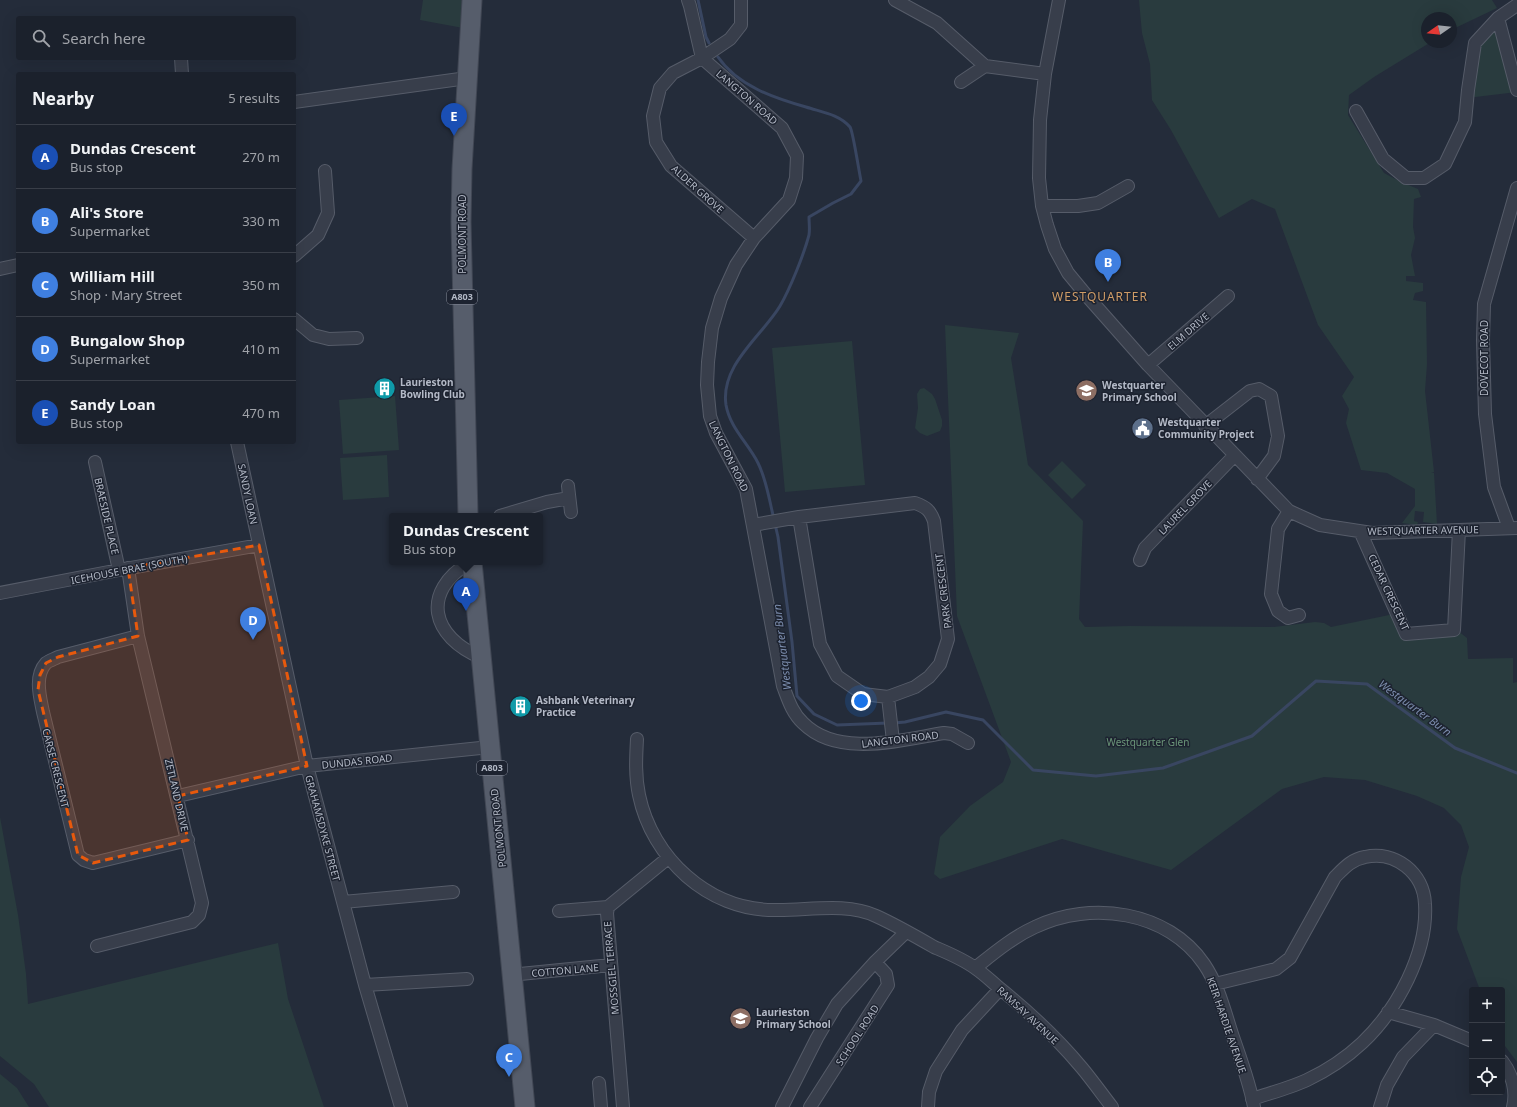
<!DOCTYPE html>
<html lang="en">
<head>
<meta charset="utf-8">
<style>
  body { margin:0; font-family:"Noto Sans",sans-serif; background:#242934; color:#f1f3f6 }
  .controls { position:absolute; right:12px; bottom:12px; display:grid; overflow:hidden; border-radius:4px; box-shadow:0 4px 16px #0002 }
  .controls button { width:36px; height:36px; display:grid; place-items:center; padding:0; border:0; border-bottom:1px solid #393e48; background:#1b212c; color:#f1f3f6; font:20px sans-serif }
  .compass { position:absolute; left:1421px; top:12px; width:36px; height:36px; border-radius:50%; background:#1b212c; box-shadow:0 4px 16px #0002; rotate:256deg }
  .you { position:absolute; left:861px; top:701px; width:14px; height:14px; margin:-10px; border:3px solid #fff; border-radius:50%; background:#1a73e8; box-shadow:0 0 0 6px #1a73e833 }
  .badge { display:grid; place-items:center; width:26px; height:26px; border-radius:50%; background:#8cabf2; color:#fff; font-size:13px; font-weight:700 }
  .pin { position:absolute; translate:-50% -33px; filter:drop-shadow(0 1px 2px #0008) }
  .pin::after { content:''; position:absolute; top:21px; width:14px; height:12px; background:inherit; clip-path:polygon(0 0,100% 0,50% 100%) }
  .popup { position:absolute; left:389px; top:513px; width:154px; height:52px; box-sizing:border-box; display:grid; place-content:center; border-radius:4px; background:#1b212c; filter:drop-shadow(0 1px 3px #0005); font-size:13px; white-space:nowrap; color:#a0a3a9 }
  .popup b { font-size:15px; color:#f1f3f6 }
  .popup::after { content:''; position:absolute; left:50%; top:100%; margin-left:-8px; border:8px solid transparent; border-top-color:#1b212c }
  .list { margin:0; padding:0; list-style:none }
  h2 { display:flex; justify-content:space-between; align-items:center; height:52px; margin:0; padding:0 16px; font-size:17px }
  h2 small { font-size:13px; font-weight:400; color:#a0a3a9 }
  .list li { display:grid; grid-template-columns:26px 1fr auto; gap:12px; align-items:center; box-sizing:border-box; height:64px; padding:0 16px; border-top:1px solid #393e48 }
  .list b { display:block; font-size:15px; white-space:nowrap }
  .list p { margin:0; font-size:13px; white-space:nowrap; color:#a0a3a9 }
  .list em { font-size:13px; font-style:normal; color:#a0a3a9 }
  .icon { flex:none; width:22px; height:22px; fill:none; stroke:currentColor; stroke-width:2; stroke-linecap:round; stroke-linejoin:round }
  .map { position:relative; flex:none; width:1517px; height:1107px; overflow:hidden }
  .search { position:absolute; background:#1b212c; box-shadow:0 4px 16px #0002; left:16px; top:16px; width:280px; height:44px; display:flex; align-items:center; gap:10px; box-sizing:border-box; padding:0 14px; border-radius:4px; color:#a0a3a9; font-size:15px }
  .panel { position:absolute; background:#1b212c; box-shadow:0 4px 16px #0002; left:16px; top:72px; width:280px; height:372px; border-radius:4px }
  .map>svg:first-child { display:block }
  .green { fill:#293b3e }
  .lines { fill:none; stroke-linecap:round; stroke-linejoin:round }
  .stream { stroke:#394661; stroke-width:3 }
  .minor-casing { stroke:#565c69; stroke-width:14 }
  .primary-casing { stroke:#414754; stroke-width:21 }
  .minor { stroke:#383e4b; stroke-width:12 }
  .primary { stroke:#565d6b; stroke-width:19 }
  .marked { fill:#e8590c; fill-opacity:0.2; stroke:#e8590c; stroke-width:3; stroke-dasharray:8 5; stroke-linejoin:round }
  .labels { text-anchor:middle; stroke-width:3; stroke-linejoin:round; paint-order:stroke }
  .shield { fill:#1d2330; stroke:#868c99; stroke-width:1 }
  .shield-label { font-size:9px; font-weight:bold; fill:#b3b9c6 }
  .street-label { font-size:10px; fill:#b3b9c6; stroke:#1d2330 }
  .poi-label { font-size:10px; font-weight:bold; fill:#b3b9c6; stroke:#1d2330; text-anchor:start }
  .park-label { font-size:10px; fill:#6b9679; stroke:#1d2330 }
  .water-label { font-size:11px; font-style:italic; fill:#7c8dad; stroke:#1d2330 }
  .quarter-label { font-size:12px; letter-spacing:1px; fill:#cf9c66; stroke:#1d2330 }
</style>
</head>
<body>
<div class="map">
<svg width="1517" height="1107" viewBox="0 0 1517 1107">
  <rect width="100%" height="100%" fill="#242c3a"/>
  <!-- green -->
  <path class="green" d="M423,0h41l-1,28 -43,-8z
    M1139,0h353l5,8 -46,22v-12h-24v24h4l-57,35 -25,18 -1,20 36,58 17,9 17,7 3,8 -7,2 -1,28 2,11 -4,17 4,21h-9v5l17,2v8l-8,2 -2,7 13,2 1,62 -2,27 9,81h-3l3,1 3,51 -14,-2 1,-10 -9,-1 -1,10 4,1 -1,3 -15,-2 13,-17v-17l-28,-16 -26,-3 -15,-47 3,-14 -7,-13 12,-19 -36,-52 -43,-116 -23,-10 -33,19 -48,-88 -19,-30 -2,-36 -8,-31z
    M1498,18l19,74 -50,6 8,-55z
    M945,325l74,8 -8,25 17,107 55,56 -4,98 6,8 45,-1 144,1 41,-5 9,1 7,4 63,-13 11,22 53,-5 9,7 1,21 45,-1v25l4,-1v380l-15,-20v-52h-22l-23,-61 4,-52 8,-30 -8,-22 -17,-17 -27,-12 -52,-16 -41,-3 -42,12 -111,81 -109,-31 -122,40 -6,-5 6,-37 30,-31 33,-24 8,-20 -54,-146z
    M852,341l13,144 -80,7 -13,-144z
    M924,388l8,6 3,5 7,21v6l-2,5 -13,5 -7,-3 -5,-5 3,-20 -1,-14 3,-5z
    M395,396l4,54 -56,4 -4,-54z
    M387,455l2,42 -46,3 -3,-42z
    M1062,461l24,24 -14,14 -24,-24z
    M0,817l18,98 8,59 2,30 250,-61 10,56 36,108h-275l-15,-23 -34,-28z
    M0,1074l17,14 12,19h-29z"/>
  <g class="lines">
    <!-- stream -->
    <path class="stream" d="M698,0l8,37 3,6
      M718,57c20,29 56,41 88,50 15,5 33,7 44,20 3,4 9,45 11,54l-10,13 -18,9 -24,14c0,6 1,12 0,18 -5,19 -19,54 -29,71 -18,30 -60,59 -54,99 4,23 22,38 32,58 9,18 11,37 16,56
      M775,524l3,13 14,105 5,54 17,18 23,11 51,-2
      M894,723l11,-1 41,-10 37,8 50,50 63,6 67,-8 89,-32 64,-55 51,3 88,64 62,25"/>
    <defs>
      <path id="minor" d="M688,0l2,6 12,52 80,70 15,28 -1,22 -7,22 -35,38 -18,27 -15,33 -9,30 -4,34 -1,23 3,31 6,17 30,56 37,197c5,13 9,27 20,37 35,35 97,17 141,10l8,1 16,9
        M741,0v25l-11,14 -28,19 -29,15 -13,15 -7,28 3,26 15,24 83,72
        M895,0l42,23 48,43
        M1059,0l-14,74 -5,46 -1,58 3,28 5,19 8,24 13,24 19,23 61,69 141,146 31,14 52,8 145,-5
        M1498,18l19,72
        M181,58l1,16
        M961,82l24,-16 60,8
        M294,102l173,-24
        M1356,111l27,48 23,19h18l21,-14 20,-42 3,-32 7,-47 23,-25 19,-13
        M1042,206h36l20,-3 30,-17
        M294,256l24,-21 10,-22 -3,-42
        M0,269l18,-4
        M294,319l19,16 16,4 28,-1
        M1148,365l80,-69
        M1205,426l45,-35 9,-2 12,7 7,40 -4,20 -17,23
        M237,442l70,324 58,219 36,122
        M95,462l24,108
        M568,486l3,26
        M1289,511l-11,18 -7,65 7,17 10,7 11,-3
        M500,516l47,-14 22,-4
        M753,525l46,-8 116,-14c11,4 15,7 19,18l14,118 -8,25 -11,13 -14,10 -27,10 -25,-3 -26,-18 -17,-32 -21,-127
        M1509,528l-15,-41 -9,-73 -2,-74 1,-36 33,-116
        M1360,531l46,103 48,-4 5,-100
        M1140,560l5,-12 89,-92
        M470,562c-50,30 -39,75 12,96
        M0,593l119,-23 140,-25
        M138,636l-80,21c-4,2 -9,4 -12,6 -12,13 -6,34 -3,49l35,143 6,5 9,3 95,-23
        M888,697l5,44
        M637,739c-1,19 -2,37 2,56 13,63 69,115 135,115 33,1 71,-8 102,6 20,9 39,20 58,31 14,6 29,12 41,21 9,6 16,13 23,19 30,24 59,51 84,81 10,12 20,26 30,39
        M178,796l129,-30 183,-19
        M343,902l110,-10
        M559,911l49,-4
        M97,946l95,-24 7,-7 3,-12 -64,-267 -10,-68
        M975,968c19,-15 38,-31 60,-41 56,-27 133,-16 169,37 15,22 21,49 29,73 8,23 17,47 21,70
        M520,974l91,-9
        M1215,984l61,-15 14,-11 45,-81c9,-9 17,-18 30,-20 30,-7 59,16 60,47 3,49 -28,106 -63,139 -16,15 -36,28 -55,37 -17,8 -37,13 -55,19
        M365,985l102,-6
        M1388,1012l46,13 38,16
        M1502,1061c10,13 15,30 11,46
        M599,1083l2,24
        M623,1107l-16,-194 1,-6 60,-49
        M782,1107l35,-69 20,-34 38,-42 31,-30
        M810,1107l78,-122 -2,-11 -11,-12
        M928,1107l1,-15 7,-21 26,-41 38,-41
        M1380,1107l7,-22 16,-28 31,-32"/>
      <path id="primary" d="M468,516l-7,-294 1,-53 10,-169
        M472,562l53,545"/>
    </defs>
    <!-- minor casing -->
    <use href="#minor" class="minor-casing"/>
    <!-- primary casing -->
    <use href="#primary" class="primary-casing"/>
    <!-- minor -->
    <use href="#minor" class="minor"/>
    <!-- primary -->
    <use href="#primary" class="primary"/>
  </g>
  <!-- marked area -->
  <path class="marked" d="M259,545l48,221 -129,30 10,44 -95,23 -15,-8 -40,-165 2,-15 6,-12 12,-6 80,-21 -10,-68z"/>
  <!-- icons -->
  <defs>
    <symbol id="building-disc" viewBox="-11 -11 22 22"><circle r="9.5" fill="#0f9aa8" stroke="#1d2330"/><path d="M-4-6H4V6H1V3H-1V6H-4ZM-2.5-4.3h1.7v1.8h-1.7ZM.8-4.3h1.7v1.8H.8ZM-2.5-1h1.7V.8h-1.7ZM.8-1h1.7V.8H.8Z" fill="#fff"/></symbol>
    <symbol id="school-disc" viewBox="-11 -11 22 22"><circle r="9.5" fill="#8d6e63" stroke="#1d2330"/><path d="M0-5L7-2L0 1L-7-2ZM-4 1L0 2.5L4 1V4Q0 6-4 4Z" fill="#fff"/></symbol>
    <symbol id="civic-disc" viewBox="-11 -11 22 22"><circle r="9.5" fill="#5c6f8a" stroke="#1d2330"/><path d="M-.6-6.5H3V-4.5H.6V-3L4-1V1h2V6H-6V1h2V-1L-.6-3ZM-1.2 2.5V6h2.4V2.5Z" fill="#fff"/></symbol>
  </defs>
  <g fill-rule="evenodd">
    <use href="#building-disc" x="372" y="376" width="25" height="25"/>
    <use href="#school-disc" x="1074" y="378" width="25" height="25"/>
    <use href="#civic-disc" x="1130" y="416" width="25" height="25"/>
    <use href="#building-disc" x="508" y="694" width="25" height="25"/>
    <use href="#school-disc" x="728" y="1006" width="25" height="25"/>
  </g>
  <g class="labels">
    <!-- shield labels -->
    <g class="shield">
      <rect x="447" y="290" width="30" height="14" rx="3"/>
      <rect x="477" y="761" width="30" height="14" rx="3"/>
    </g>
    <g class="shield-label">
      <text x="462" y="300">A803</text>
      <text x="492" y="771">A803</text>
    </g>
    <!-- street labels -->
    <g class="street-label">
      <text transform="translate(747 97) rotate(41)" y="4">LANGTON ROAD</text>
      <text transform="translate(698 189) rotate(42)" y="4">ALDER GROVE</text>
      <text transform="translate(462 234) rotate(-90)" y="4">POLMONT ROAD</text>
      <text transform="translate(1188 331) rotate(-41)" y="4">ELM DRIVE</text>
      <text transform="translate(1484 358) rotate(-90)" y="4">DOVECOT ROAD</text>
      <text transform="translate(729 456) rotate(64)" y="4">LANGTON ROAD</text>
      <text transform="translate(248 494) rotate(78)" y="4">SANDY LOAN</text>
      <text transform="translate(1185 507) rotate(-46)" y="4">LAUREL GROVE</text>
      <text transform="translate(107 516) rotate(77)" y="4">BRAESIDE PLACE</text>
      <text transform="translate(1423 530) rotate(-1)" y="4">WESTQUARTER AVENUE</text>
      <text transform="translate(129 569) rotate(-11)" y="4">ICEHOUSE BRAE (SOUTH)</text>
      <text transform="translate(943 591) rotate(-97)" y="4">PARK CRESCENT</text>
      <text transform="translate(1389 592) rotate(65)" y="4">CEDAR CRESCENT</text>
      <text transform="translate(900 739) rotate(-7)" y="4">LANGTON ROAD</text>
      <text transform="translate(357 761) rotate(-6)" y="4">DUNDAS ROAD</text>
      <text transform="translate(56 768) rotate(76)" y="4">CARSE CRESCENT</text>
      <text transform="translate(177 795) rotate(77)" y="4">ZETLAND DRIVE</text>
      <text transform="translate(323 828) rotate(75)" y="4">GRAHAMSDYKE STREET</text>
      <text transform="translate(498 828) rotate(-96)" y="4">POLMONT ROAD</text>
      <text transform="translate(611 968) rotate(-95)" y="4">MOSSGIEL TERRACE</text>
      <text transform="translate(565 970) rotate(-5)" y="4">COTTON LANE</text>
      <text transform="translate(1028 1015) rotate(43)" y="4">RAMSAY AVENUE</text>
      <text transform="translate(1227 1025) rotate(71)" y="4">KEIR HARDIE AVENUE</text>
      <text transform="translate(857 1035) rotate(-57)" y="4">SCHOOL ROAD</text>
    </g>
    <!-- poi labels -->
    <g class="poi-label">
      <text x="400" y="386">Laurieston<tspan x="400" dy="12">Bowling Club</tspan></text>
      <text x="1102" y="389">Westquarter<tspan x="1102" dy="12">Primary School</tspan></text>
      <text x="1158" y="426">Westquarter<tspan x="1158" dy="12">Community Project</tspan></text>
      <text x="536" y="704">Ashbank Veterinary<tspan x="536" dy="12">Practice</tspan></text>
      <text x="756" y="1016">Laurieston<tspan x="756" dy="12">Primary School</tspan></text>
    </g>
    <!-- park labels -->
    <g class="park-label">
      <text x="1148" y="746">Westquarter Glen</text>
    </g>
    <!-- water labels -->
    <g class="water-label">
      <text transform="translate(782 647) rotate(-97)" y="4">Westquarter Burn</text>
      <text transform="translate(1415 708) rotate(36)" y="4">Westquarter Burn</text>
    </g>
    <!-- quarter labels -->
    <g class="quarter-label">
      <text x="1100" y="301">WESTQUARTER</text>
    </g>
  </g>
</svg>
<div class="controls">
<button>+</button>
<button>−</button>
<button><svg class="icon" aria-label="locate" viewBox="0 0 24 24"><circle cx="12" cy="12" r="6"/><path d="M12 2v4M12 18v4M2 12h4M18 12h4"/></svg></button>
</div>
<svg class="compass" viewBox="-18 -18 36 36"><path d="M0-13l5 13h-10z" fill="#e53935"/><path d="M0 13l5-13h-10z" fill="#a0a3a9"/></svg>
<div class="you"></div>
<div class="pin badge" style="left:466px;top:611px;background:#1a4fb4">A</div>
<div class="popup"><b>Dundas Crescent</b>Bus stop</div>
<div class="pin badge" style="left:1108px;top:282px;background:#3f7fe0">B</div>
<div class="pin badge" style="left:509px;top:1077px;background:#3f7fe0">C</div>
<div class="pin badge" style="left:253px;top:640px;background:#3f7fe0">D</div>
<div class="pin badge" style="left:454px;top:136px;background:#1a4fb4">E</div>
<div class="search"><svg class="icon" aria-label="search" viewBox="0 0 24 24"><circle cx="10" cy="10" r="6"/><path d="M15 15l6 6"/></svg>Search here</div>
<section class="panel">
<h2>Nearby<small>5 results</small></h2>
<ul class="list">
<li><span class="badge" style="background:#1a4fb4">A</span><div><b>Dundas Crescent</b><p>Bus stop</p></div><em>270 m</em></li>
<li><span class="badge" style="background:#3f7fe0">B</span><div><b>Ali's Store</b><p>Supermarket</p></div><em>330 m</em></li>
<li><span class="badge" style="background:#3f7fe0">C</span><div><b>William Hill</b><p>Shop · Mary Street</p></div><em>350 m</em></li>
<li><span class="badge" style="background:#3f7fe0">D</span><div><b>Bungalow Shop</b><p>Supermarket</p></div><em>410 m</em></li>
<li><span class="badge" style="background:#1a4fb4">E</span><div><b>Sandy Loan</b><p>Bus stop</p></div><em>470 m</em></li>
</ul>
</section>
</div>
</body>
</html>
